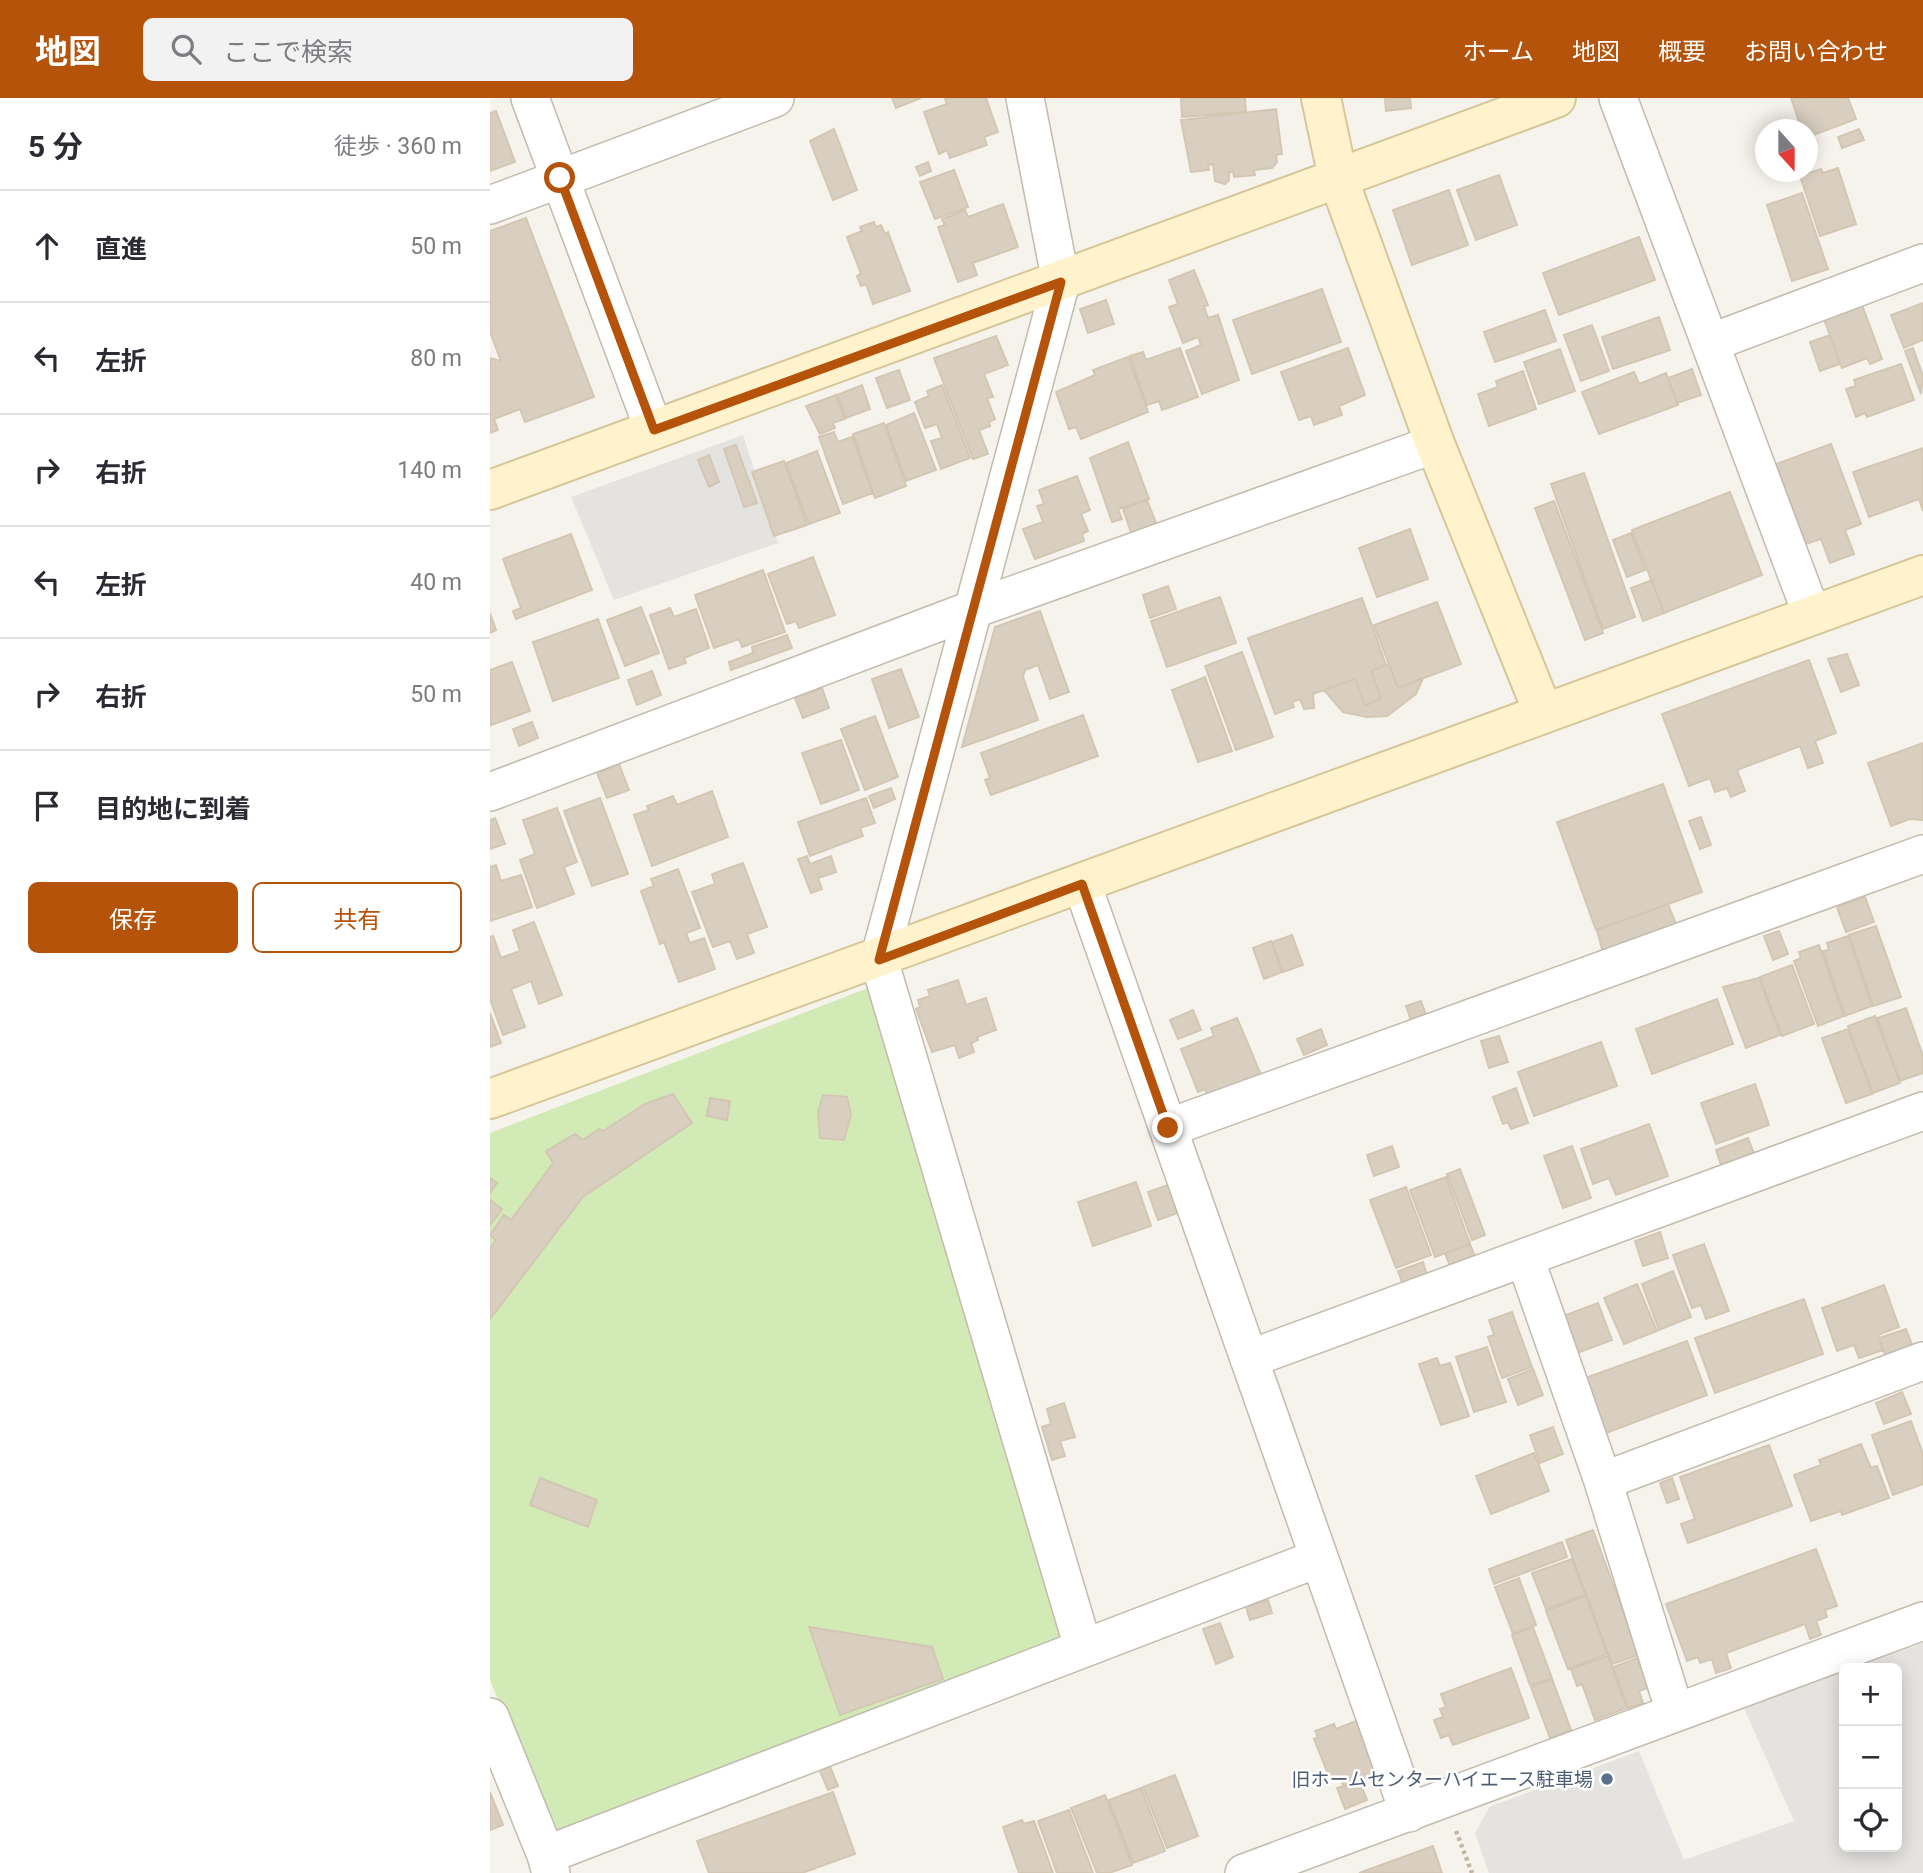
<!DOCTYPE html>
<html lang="ja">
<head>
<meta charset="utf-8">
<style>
  body { margin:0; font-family:Roboto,"Noto Sans JP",sans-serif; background:#f2f2f3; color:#2b2b33 }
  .controls { position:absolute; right:21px; bottom:21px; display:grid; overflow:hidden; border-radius:10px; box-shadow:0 4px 18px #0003 }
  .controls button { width:63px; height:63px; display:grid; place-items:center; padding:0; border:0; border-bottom:2px solid #e1e1e2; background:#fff; color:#2b2b33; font:35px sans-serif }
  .compass { position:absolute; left:1265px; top:21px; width:63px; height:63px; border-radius:50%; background:#fff; box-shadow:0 4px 18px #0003; rotate:159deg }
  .stop { position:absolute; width:21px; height:21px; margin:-16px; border:5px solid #b45309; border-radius:50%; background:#fff }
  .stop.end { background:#b45309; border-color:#fff; box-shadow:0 2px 7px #0008 }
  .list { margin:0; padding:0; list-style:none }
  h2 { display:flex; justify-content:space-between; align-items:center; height:91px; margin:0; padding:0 28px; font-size:30px }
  h2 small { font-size:23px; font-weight:400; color:#7c7c81 }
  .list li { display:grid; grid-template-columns:46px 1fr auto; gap:21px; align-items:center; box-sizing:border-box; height:112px; padding:0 28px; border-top:2px solid #e1e1e2 }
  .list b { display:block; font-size:26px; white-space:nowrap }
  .list em { font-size:23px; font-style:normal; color:#7c7c81 }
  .actions { display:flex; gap:14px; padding:21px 28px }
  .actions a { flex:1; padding:16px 0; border:2px solid #b45309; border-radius:10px; text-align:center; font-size:24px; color:#b45309 }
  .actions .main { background:#b45309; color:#fff }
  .icon { flex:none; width:38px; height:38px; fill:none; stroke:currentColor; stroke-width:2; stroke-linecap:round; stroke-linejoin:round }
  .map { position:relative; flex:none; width:1433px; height:1775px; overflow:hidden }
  header { display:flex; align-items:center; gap:42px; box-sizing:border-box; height:98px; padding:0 35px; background:#b45309; color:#fff }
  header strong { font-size:33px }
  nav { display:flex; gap:38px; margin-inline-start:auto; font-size:24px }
  .search { width:490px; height:63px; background:#f2f2f3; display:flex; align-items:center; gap:18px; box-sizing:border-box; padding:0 24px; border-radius:10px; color:#7c7c81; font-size:26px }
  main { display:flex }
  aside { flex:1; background:#fff }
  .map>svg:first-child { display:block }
  .green { fill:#d2eab5 }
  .parking { fill:#e5e3e0 }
  .building { fill:#d8cfc1; stroke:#d3c7b4; stroke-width:2 }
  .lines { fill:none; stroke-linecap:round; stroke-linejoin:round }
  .street-casing { stroke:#c2bbae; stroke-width:40 }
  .secondary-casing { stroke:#d6c79b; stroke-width:42 }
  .path { stroke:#c4b79f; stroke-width:4.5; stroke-dasharray:3.5 3.5; stroke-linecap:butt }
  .street { stroke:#fff; stroke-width:37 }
  .secondary { stroke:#fff3cd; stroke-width:38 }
  .route { stroke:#b45309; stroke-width:9 }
  .service-dot { fill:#5c6f8a; stroke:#fff; stroke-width:2.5 }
  .labels { text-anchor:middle; stroke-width:5; stroke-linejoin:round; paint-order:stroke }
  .service-label { font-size:19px; fill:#4e5e75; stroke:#fff; text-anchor:end }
</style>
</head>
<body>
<header>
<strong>地図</strong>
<div class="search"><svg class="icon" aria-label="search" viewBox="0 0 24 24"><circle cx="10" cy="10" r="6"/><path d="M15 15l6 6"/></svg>ここで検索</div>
<nav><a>ホーム</a><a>地図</a><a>概要</a><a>お問い合わせ</a></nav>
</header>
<main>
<aside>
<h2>5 分<small>徒歩 · 360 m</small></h2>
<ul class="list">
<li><svg class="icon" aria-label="ahead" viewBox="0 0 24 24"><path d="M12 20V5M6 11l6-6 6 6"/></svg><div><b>直進</b></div><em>50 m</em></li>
<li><svg class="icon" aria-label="left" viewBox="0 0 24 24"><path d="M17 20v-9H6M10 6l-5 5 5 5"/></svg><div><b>左折</b></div><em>80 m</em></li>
<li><svg class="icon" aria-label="right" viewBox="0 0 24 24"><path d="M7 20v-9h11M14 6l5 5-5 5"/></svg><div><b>右折</b></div><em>140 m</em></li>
<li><svg class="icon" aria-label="left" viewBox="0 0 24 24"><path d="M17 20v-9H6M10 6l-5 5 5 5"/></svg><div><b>左折</b></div><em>40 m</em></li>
<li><svg class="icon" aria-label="right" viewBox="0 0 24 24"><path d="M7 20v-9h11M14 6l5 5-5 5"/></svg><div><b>右折</b></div><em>50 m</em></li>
<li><svg class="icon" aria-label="arrive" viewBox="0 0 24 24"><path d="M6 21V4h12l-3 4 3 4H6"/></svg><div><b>目的地に到着</b></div></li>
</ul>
<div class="actions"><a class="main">保存</a><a>共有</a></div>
</aside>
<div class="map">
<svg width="1433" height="1775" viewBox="0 0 1433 1775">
  <rect width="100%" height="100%" fill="#f6f3ec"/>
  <!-- green -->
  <path class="green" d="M381,889l195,652 -511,200 -65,-159v-547z"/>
  <!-- parking -->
  <path class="parking" d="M253,337l35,108 -164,57 -43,-103z
    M1433,1545v230h-434l-14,-39 14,-27 150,-56 45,109 110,-39 -51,-115 101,-35v176h53v-179h-46z"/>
  <!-- building -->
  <path class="building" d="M402,0h29l-25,10z
    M496,0l12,34 -14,5 3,8 -37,13 -3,-8 -8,4 -15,-42 23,-8 -2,-5 3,-1z
    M691,0h64l1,14 -64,5z
    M895,0h25l1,10 -25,3z
    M1301,0h57l8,21 -48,18v-7h-6z
    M786,11l6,45 -6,1 1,7 -5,6 -18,2 1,5 -21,2 -1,-5h-4v8l-4,4 -10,-3 -2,-17 -5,1 1,5 -18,2 -10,-52z
    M6,13l19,51 -25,9v-58z
    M344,31l23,61 -24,10 -23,-59z
    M1369,31l5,11 -22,8 -4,-11z
    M438,64l3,9 -11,5 -4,-9z
    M1348,70l18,56 -36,12 -20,-60 21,-7 2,4z
    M464,72l14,37 -33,12 -15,-37z
    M1009,77l18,50 -41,15 -19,-50z
    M959,92l19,55 -56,20 -19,-55z
    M1312,95l26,76 -36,12 -25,-76z
    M513,106l15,43 -45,16 4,12 -19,7 -20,-55 7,-2 -3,-6 23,-9 3,7z
    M36,120l68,179 -69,25 -5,-13 -26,10 4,11 -8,3v-75l11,3 -11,-29v-101z
    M384,124l2,5 5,-2 4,9 3,-2 22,59 -37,13 -7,-20 -5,2 -4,-10 4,-2 -14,-37 15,-6 -2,-4z
    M1149,139l16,43 -96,35 -16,-42z
    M704,172l14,35 -4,1 4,12 10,-3 21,65 -37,14 -16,-43 15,-6 -3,-8 -15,6 -14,-36 9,-3 -9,-24z
    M832,191l19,53 -89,32 -19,-54z
    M616,202l8,24 -26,9 -8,-24z
    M1433,205v37l-19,8 -13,-33z
    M1372,207l20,54 -12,5 -3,-6 -25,10 -18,-49z
    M1055,212l11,31 -61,21 -11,-30z
    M1169,219l11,33 -57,19 -11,-32z
    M1102,227l17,46 -28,10 -17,-46z
    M1340,237l10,29 -20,7 -10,-29z
    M506,238l12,29 -24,9 9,23 -6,1 8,21 -6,3 1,4 -11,4 9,24 -15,5 -39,-101z
    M690,250l18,49 -36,13 -3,-9 -12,4 -17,-49 13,-4 3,8z
    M858,250l17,47 -26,11 3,9 -28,10 -3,-9 -12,4 -18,-48z
    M1423,250l10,28 -2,18 -16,-43z
    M1070,251l15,42 -36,13 -15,-42z
    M638,259l20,55 -67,27 -5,-12 -7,2 -13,-37 39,-17 -2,-5z
    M1411,266l13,36 -47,17 -2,-4 -9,4 -10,-28 10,-3 -2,-6z
    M1202,271l9,26 -24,8 -9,-25z
    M409,272l11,30 -23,8 -11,-30z
    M1033,273l13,38 -47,17 -11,-32 20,-7 -2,-6z
    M1144,274l5,12 27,-11 12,32 -79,29 -17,-42z
    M372,287l8,24 -24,9 -9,-23z
    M452,287l28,73 -29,11 -10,-28 11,-3 -5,-14 -12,4 -10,-26 14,-6 -2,-5z
    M346,297l9,24 -12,4 2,5 -15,6 -14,-28z
    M424,315l22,57 -30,11 -20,-56z
    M394,325l22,63 -31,12 -22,-64z
    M344,334l4,10 14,-5 21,56 -30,11 -24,-67z
    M638,344l21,57 -31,10 4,10 -10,3 -22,-64z
    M1341,346l30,80 -16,6 9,24 -24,9 -9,-24 -15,5 -30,-80z
    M246,347l21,58 -13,4 -20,-58z
    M1433,350v63l-4,-12 -50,18 -16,-45z
    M327,353l23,62 -31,11 -23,-61z
    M219,357l10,27 -10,5 -11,-27z
    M294,363l23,64 -33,11 -22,-64z
    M1094,375l51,144 -32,12 -52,-145z
    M587,378l13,34 -9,4 7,17 -6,3 2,7 -49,18 -12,-30 20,-7 -6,-16 7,-2 -5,-14z
    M1240,394l32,83 -98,38 -32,-83z
    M657,402l11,28 -25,10 -10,-29z
    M1064,403l49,132 -18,7 -50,-132z
    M920,431l18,50 -51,18 -18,-49z
    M1141,435l14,37 -18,7 -14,-37z
    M81,436l21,56 -76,29 -3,-8 8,-3 -18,-49z
    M323,459l22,58 -36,13 -3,-7 -9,3 -19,-50z
    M273,472l22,62 -43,15 -3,-8 -25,9 -19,-53z
    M1162,482l12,33 -21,8 -12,-33z
    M678,488l8,23 -26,9 -7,-23z
    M730,499l16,46 -69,24 -16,-46z
    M872,500l24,67 -15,6 10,28 -16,7 -10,-27 -42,15 1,14 -10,1 -4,-10 -8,3 2,5 -19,7 -27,-76z
    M947,504l24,62 -63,24 -24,-63z
    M151,509l18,46 -34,13 -18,-46z
    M180,510l4,9 22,-8 13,39 -25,10 2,5 -17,6 -19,-54z
    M550,513l29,81 -19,7 -12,-34 -13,5 -2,7 15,43 -76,27 33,-120z
    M0,515l6,17 -6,3z
    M108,521l21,59 -66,23 -20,-59z
    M297,537l5,13 -61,22 -2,-8 24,-9 -1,-6z
    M752,554l31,85 -37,13 -31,-84z
    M1357,556l12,31 -18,7 -13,-33z
    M1319,562l27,73 -21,8 8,22 -15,5 -8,-22 -63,24 8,21 -14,6 -4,-9 -12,4 -5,-14 -21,8 -27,-72z
    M22,564l18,49 -39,14 -1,-55z
    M899,566l9,24 25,-10 -7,16 -29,22 -20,1 -24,-5 -19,-22 31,-11 10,27 16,-7 -10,-28z
    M411,571l18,48 -30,11 -17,-49z
    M162,573l9,24 -24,10 -9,-25z
    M715,579l27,74 -34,11 -26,-72z
    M332,590l7,20 -26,10 -8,-20z
    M593,617l15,41 -107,39 -6,-15 5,-2 -9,-25z
    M385,618l23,61 -33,13 -24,-61z
    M42,624l6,16 -19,8 -6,-17z
    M351,642l18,50 -38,14 -19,-51z
    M1433,645v77l-13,-1 -19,7 -23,-63z
    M129,666l10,26 -22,8 -10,-25z
    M1173,686l39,108 -106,38 -39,-108z
    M401,690l4,11 -21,9 -5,-12z
    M222,693l16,46 -76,29 -18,-51 15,-5 -2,-4 26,-10 4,9z
    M110,700l28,76 -36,12 -28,-75z
    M376,700l9,25 -15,5 3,8 -53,20 -12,-34z
    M67,710l20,54 -13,5 10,27 -37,14 -17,-48 15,-6 -12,-34z
    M1211,719l10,28 -11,4 -11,-28z
    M5,720l10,26 -15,5v-29z
    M317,758l3,8 21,-8 5,16 -18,6 4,11 -11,4 -13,-34z
    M253,765l24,64 -20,7 7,19 -17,6 -7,-18 -17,6 -21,-55 23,-8 -3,-10z
    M6,767l5,16 20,-6 11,32 -42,14v-54z
    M188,771l22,59 -14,5 4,10 14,-5 11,31 -36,13 -15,-40 -4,2 -19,-53 13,-5 -3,-7z
    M1375,799l9,25 -28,10 -9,-25z
    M1178,806l10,25 -74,28 -7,-27z
    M44,824l28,73 -23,9 -8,-23 -20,8 14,38 -22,8 -13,-36v-62l3,-1 8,22 19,-7 -7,-21z
    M1386,828l25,71 -28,9 -24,-71z
    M1289,833l9,23 -15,6 -9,-24z
    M802,837l11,30 -20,7 -11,-30z
    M1358,838l24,70 -27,10 -22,-65 6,-1 -2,-7z
    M781,843l11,31 -18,7 -11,-31z
    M1329,847l25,71 -26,10 -24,-65 7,-3 -2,-6z
    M1302,867l22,59 -32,12 -22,-59z
    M1269,880l21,57 -34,13 -23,-61z
    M468,882l8,25 20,-7 10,32 -19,7 1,3 -7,3 3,9 -15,6 -4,-13 -23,7 -16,-43 4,-2 -2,-7 12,-4 -2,-6z
    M1227,901l16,45 -81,30 -16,-45z
    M931,903l7,19 -15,6 -7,-20z
    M1416,910l17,48v17l-23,8 -23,-63z
    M703,912l8,20 -23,9 -8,-19z
    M0,915l11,30 -11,4z
    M1385,918l25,67 -27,10 -25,-67z
    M747,920l27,64 -54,20 -5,-13 -7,3 -17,-43 33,-13 -3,-8z
    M831,931l6,16 -23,10 -7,-16z
    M1358,931l24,65 -26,9 -24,-65z
    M1009,938l9,26 -19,6 -8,-27z
    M1111,944l16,44 -83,30 -16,-44z
    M1265,986l14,41 -53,19 -15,-41z
    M1026,990l12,35 -17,6 -3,-7 -5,2 -10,-27z
    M183,996l19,29 -109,74 -93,122v-71l6,-8 -6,-5 14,-20 7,5 42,-57 -7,-12 29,-17 8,6 16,-11 4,2 42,-27z
    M333,997l24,2 4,18 -7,25 -24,-2 -2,-26z
    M220,1000l20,3 -3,19 -20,-4z
    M1159,1026l19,52 -52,19 -7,-17 -16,6 -12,-35z
    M1258,1040l8,21 -33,12 -7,-21z
    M902,1048l7,21 -25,9 -7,-21z
    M1082,1048l19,52 -28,10 -19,-52z
    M970,1071l25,66 -13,5 -25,-66z
    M956,1079l24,67 -35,13 -25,-67z
    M0,1080l7,5 -7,10z
    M646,1084l15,44 -58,20 -15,-44z
    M686,1084l10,28 -28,10 -10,-28z
    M916,1089l25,68 -35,13 -26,-68z
    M0,1102l12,9 -12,16z
    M1170,1134l8,26 -25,8 -8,-25z
    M980,1146l8,21 -25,9 -8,-21z
    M1214,1146l25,67 -23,8 -5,-14 -9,3 -19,-53z
    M933,1164l5,17 -24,9 -6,-17z
    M1183,1173l18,46 -32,13 -17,-46z
    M1147,1186l20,47 -33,13 -20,-46z
    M1394,1187l15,42 -21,8 5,15 -24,8 -5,-13 -17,6 -15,-43z
    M1314,1201l19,55 -108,39 -20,-55z
    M1108,1205l14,37 -43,16 -14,-37z
    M1022,1214l20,55 -30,11 -14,-41 6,-2 -5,-15z
    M1416,1231l8,21 -27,10 -8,-22z
    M1197,1243l20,54 -106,40 -21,-55z
    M997,1249l19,55 -32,10 -18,-55z
    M947,1260l3,8 10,-3 19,53 -28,9 -22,-61z
    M1043,1271l10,26 -25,10 -10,-26z
    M1412,1294l9,22 -27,10 -8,-21z
    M574,1305l11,34 -15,4 5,15 -13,4 -10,-33 9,-3 -4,-15z
    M1421,1323l12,33v30l-30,11 -21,-60z
    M1063,1329l10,27 -23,9 -10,-28z
    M1371,1346l10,24 6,-2 12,32 -47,17 -1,-4 -30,10 -17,-46 27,-10 -2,-5z
    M1279,1347l23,61 -104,37 -7,-19 14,-5 -15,-42z
    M1044,1355l15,38 -58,23 -15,-38z
    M50,1380l57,22 -9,27 -58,-22z
    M1182,1380l7,21 -12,4 -7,-20z
    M1103,1432l46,125 -27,9 -46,-124z
    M1072,1444l5,15 -73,27 -5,-15z
    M1326,1451l21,57 -12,4 2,7 -11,4 5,14 -11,4 -5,-15 -79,29 5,15 -15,5 -4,-14 -12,4 -2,-6 -11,4 -21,-57z
    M1082,1461l13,36 -39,14 -14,-36z
    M1029,1480l17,47 -23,9 -18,-47z
    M1096,1498l21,58 -39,15 -22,-58z
    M778,1502l4,13 -22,7 -4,-13z
    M730,1525l13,34 -17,7 -13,-35z
    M319,1529l123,20 11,32 -103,36z
    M1043,1529l19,51 -22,7 -18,-50z
    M1118,1558l19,52 -32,12 -13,-36 -5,2 -6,-17z
    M1150,1559l10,30 -11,4 4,12 -15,5 -15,-41z
    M1021,1570l18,50 -76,27 -4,-10 -8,3 -7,-18 9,-3 -3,-8 6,-2 -5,-13z
    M1062,1581l19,51 -21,8 -19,-51z
    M876,1619l23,51 -46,18 -3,-10 -10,3 -16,-40 4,-2 -3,-6 19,-7 2,5z
    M339,1666l9,22 -10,4 -9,-21z
    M685,1677l23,61 -31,12 -24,-61z
    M869,1682l8,20 -22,9 -8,-21z
    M651,1690l24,63 -32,12 -24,-63z
    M0,1694l13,33 -13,5z
    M343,1694l22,62 -53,19h-93l-12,-32z
    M615,1697l27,70 -23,8h-12l-26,-65z
    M579,1712l24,63h-36l-19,-52z
    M532,1722l2,4 10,-3 19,52h-34l-16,-46z
    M943,1748l9,27h-83z"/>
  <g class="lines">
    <defs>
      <path id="street" d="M40,0l124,332
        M535,0l36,184 -182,678 204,687
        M1128,0l194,517
        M0,107l285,-107
        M1220,245l213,-80
        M0,694l484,-183 461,-165
        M592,786l327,929
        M678,1030l755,-274
        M1035,1160l78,223 72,231
        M759,1261l674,-248
        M1113,1383l320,-120
        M0,1619l56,138 5,18
        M56,1757l773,-297
        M754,1775l679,-252"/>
      <path id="secondary" d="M831,0l17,80 97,266 108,268
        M0,392l1066,-392
        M0,1001c479,-172 955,-351 1433,-524"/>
    </defs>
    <!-- street casing -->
    <use href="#street" class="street-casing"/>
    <!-- secondary casing -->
    <use href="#secondary" class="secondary-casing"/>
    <!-- path -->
    <path class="path" d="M966,1733l16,42"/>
    <!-- street -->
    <use href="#street" class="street"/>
    <!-- secondary -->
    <use href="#secondary" class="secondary"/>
  </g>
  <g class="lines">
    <!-- route -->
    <path class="route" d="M70,80l94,252 407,-148 -182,678 203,-76 86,244"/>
  </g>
  <!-- markers -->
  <circle class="service-dot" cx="1117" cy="1681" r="7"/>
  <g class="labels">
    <!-- service labels -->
    <g class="service-label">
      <text x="1103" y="1688">旧ホームセンターハイエース駐車場</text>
    </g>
  </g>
</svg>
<div class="controls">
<button>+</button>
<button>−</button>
<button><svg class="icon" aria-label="locate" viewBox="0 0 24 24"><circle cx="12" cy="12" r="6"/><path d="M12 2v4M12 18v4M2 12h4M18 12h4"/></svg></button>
</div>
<svg class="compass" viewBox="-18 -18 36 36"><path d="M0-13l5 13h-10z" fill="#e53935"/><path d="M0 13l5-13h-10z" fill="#7c7c81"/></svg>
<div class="stop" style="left:70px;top:80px"></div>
<div class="stop end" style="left:678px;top:1030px"></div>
</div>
</main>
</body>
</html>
